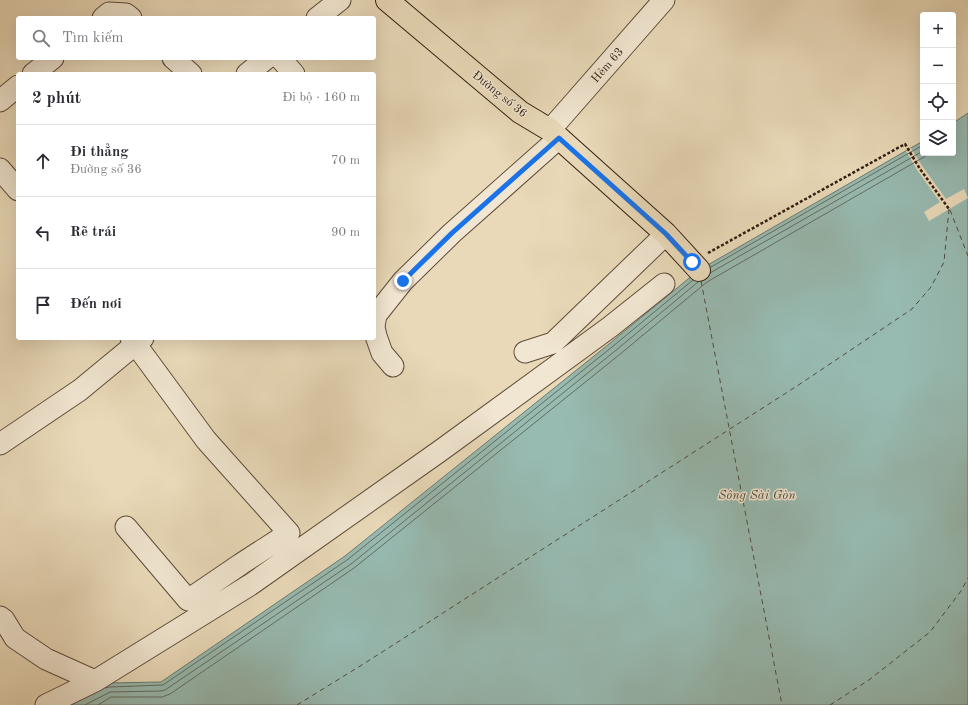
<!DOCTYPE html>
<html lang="vi">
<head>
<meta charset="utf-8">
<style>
  body { margin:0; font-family:"Old Standard TT",serif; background:#f7f7f7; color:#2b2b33 }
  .controls { position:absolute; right:12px; top:12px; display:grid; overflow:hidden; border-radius:4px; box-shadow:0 4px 16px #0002 }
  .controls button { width:36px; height:36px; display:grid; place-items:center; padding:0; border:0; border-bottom:1px solid #e1e1e2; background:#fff; color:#2b2b33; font:20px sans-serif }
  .stop { position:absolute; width:12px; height:12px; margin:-9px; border:3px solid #1a73e8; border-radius:50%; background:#fff }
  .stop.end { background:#1a73e8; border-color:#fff; box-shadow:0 1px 4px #0008 }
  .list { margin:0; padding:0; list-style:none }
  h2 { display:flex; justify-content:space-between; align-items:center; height:52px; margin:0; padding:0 16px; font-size:17px }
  h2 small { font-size:13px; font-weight:400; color:#7c7c81 }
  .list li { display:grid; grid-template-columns:26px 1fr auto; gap:12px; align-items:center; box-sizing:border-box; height:72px; padding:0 16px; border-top:1px solid #e1e1e2 }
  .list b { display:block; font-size:15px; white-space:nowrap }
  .list p { margin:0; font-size:13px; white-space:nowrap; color:#7c7c81 }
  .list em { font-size:13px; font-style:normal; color:#7c7c81 }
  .icon { flex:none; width:22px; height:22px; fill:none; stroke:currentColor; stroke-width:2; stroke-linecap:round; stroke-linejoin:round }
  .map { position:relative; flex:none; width:968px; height:705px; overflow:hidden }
  .search { position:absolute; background:#fff; box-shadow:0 4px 16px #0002; left:16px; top:16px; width:360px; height:44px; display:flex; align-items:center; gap:10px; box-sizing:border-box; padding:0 14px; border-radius:4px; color:#7c7c81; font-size:15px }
  .panel { position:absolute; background:#fff; box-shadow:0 4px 16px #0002; left:16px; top:72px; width:360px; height:268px; border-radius:4px }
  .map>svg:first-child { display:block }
  .water { fill:#97bab1; stroke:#6e7b71 }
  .pier { fill:#e9d9b8 }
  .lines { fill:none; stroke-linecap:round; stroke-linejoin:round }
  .shore { stroke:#646c61; stroke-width:1 }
  .ferry { stroke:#4f4c41; stroke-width:1; stroke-dasharray:5 4; stroke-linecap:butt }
  .minor-casing { stroke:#5e4c3b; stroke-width:23 }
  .major-casing { stroke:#301d11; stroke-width:24 }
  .path { stroke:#301d11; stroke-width:2.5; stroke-dasharray:3 2; stroke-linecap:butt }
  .minor { stroke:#f1e6d1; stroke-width:21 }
  .major { stroke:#e9d9b8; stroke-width:22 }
  .route { stroke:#1a73e8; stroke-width:5 }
  .labels { text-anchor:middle; stroke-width:3; stroke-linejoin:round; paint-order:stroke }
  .street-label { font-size:12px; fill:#301d11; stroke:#f1e6d1 }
  .water-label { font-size:13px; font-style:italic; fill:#4f4c41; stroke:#f1e6d1 }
</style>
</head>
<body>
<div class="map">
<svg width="968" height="705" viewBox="0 0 968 705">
  <rect width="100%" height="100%" fill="#e9d9b8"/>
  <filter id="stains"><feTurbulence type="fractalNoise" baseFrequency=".005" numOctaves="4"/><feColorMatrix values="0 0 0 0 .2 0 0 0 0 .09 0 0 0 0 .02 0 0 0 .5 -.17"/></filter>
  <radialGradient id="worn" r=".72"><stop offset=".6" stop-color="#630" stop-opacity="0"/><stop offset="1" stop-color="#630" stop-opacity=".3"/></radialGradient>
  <!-- water -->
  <path class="water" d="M968,113v592h-901l40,-22 54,-1 184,-126 264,-212 90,-74 224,-129v12h30v-30z"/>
  <!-- pier -->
  <path class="pier" d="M911,148l12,19 23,32 18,-10 4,9 -39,23 -5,-9 16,-10 -23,-32 -11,-19z"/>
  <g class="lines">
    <!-- shore -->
    <path class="shore" d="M711,267l212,-122
      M710,273l213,-122
      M106,688l3,-1 54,-2 184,-125 265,-213 81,-67
      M85,705l25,-13 51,-1 4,-1 186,-126 264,-213 83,-69
      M98,705l13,-8h51l8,-3 184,-126 265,-213 88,-73 224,-129"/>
    <!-- ferry -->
    <path class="ferry" d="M950,210l18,46
      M701,281l81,424
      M297,705l68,-42 432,-277 115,-77 19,-22 13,-25 5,-53
      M830,705l39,-25 61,-48 31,-41 7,-13"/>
    <defs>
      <path id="minor" d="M103,18l6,-5 17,1 5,4
        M317,18l23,-18
        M173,58l18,16
        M280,58l14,16
        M33,74l20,-16
        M247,74l20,-16
        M0,101l18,-15
        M550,130l114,-130
        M0,169l18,21
        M374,326l2,-11 27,-34 49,-48 107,-95
        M374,327l2,9 6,17 11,13
        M525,352l28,-9 113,-109
        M0,444l80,-54 63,-52
        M126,527l62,73 53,-36 48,-31 -83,-93 -75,-102
        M0,617l4,3 11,18 31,21 49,22
        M46,705l49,-24 155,-96 190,-134 170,-124 54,-43"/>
      <path id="major" d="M387,0l133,112 30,18 116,104 33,36"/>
    </defs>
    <!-- minor casing -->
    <use href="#minor" class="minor-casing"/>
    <!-- major casing -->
    <use href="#major" class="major-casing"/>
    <!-- path -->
    <path class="path" d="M708,253l197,-109 15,25 29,40"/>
    <!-- minor -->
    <use href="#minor" class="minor"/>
    <!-- major -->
    <use href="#major" class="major"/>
  </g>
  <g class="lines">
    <!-- route -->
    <path class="route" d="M403,281l49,-48 107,-95 107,96 26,28"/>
  </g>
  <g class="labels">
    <!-- street labels -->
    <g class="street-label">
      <text transform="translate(607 65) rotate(-49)" y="4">Hẻm 63</text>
      <text transform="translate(500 94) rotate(39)" y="4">Đường số 36</text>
    </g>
    <!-- water labels -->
    <g class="water-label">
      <text x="757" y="499">Sông Sài Gòn</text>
    </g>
  </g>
  <rect width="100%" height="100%" filter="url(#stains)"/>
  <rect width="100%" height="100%" fill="url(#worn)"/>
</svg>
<div class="controls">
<button>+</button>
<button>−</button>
<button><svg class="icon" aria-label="locate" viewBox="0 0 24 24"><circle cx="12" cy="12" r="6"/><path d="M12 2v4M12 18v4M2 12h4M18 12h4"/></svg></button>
<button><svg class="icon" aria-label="layers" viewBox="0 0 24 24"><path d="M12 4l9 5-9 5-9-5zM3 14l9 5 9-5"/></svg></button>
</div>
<div class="stop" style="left:692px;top:262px"></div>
<div class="stop end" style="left:403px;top:281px"></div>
<div class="search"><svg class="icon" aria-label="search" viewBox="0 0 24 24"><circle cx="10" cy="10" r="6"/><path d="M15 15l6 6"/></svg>Tìm kiếm</div>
<section class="panel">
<h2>2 phút<small>Đi bộ · 160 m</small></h2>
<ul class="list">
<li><svg class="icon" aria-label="ahead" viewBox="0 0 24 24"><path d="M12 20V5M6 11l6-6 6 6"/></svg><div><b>Đi thẳng</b><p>Đường số 36</p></div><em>70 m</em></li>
<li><svg class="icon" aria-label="left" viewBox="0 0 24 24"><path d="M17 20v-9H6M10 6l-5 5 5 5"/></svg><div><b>Rẽ trái</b></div><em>90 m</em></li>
<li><svg class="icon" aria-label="arrive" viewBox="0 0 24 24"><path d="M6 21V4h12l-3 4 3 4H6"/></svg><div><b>Đến nơi</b></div></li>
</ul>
</section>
</div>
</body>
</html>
